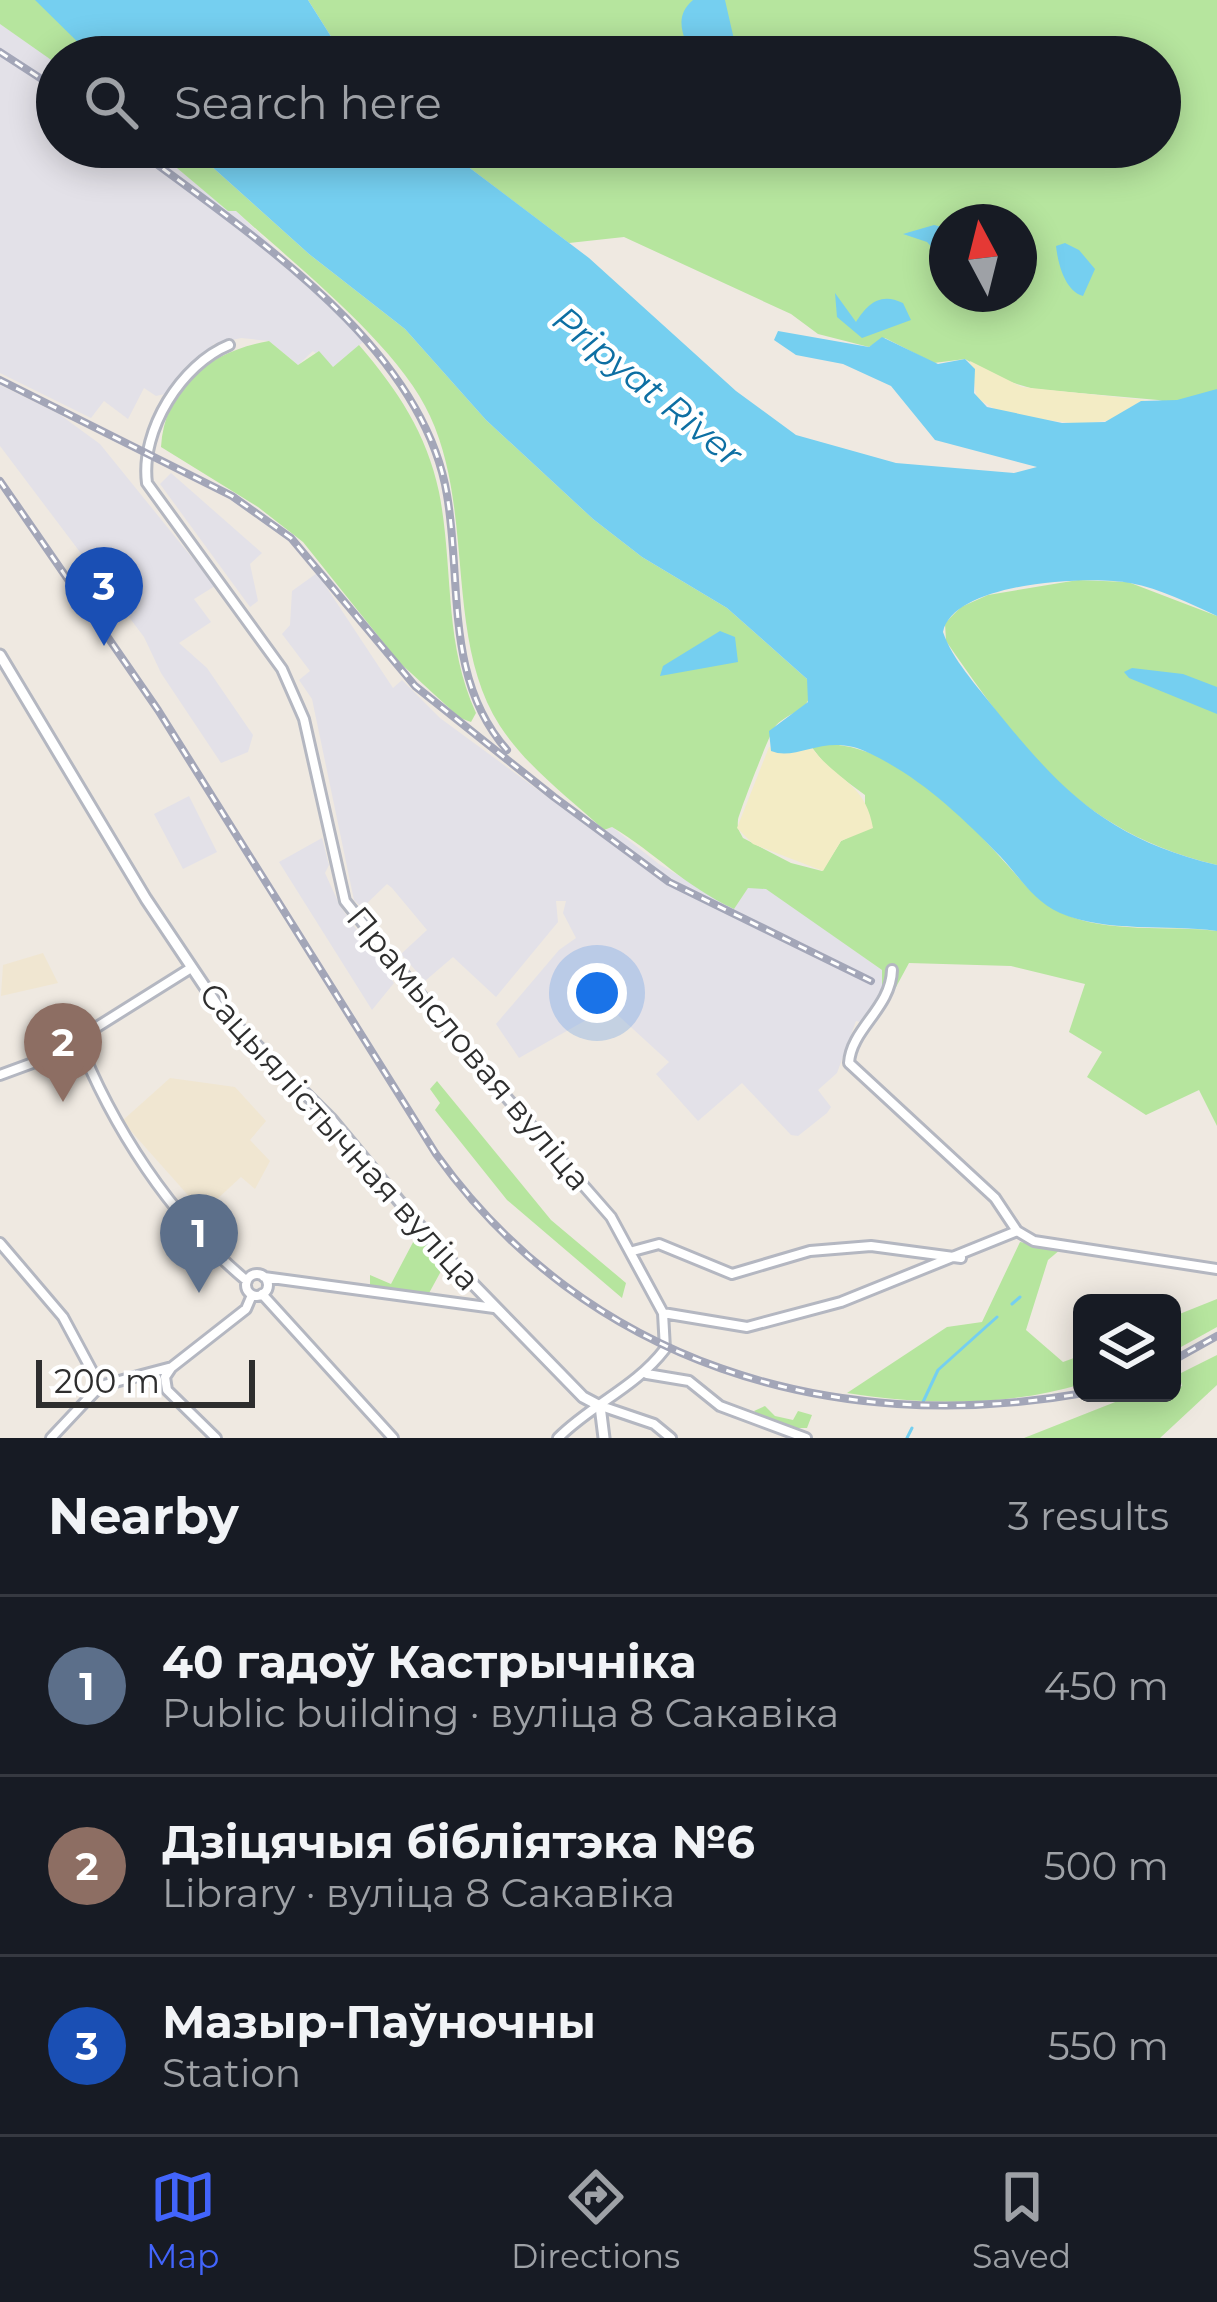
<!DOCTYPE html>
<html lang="en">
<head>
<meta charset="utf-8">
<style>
  body { margin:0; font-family:Montserrat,sans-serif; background:#242831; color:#f1f3f6 }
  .controls { position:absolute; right:36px; bottom:36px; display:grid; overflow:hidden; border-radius:18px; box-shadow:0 6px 30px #0003 }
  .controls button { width:108px; height:108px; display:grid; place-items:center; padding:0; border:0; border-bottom:3px solid #363941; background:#171b24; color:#f1f3f6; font:60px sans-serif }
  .compass { position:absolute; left:929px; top:204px; width:108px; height:108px; border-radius:50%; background:#171b24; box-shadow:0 6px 30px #0003; rotate:353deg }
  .scale { position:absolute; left:36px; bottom:30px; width:219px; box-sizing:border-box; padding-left:12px; border:6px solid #2e2e2e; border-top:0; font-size:33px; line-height:42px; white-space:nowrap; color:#2e2e2e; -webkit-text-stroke:9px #fff; paint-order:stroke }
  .you { position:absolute; left:597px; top:993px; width:42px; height:42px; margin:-30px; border:9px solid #fff; border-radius:50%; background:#1a73e8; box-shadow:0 0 0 18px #1a73e833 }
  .badge { display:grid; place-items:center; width:78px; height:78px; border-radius:50%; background:#4264fb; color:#fff; font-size:39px; font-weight:700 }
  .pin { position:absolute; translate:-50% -99px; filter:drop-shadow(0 3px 6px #0008) }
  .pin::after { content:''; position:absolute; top:63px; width:42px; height:36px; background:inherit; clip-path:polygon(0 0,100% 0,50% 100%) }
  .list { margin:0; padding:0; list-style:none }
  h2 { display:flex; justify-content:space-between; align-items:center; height:156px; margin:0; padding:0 48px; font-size:51px }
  h2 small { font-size:39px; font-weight:400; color:#9ea1a6 }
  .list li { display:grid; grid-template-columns:78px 1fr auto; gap:36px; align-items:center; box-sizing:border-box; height:180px; padding:0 48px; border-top:3px solid #363941 }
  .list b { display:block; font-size:45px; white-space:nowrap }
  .list p { margin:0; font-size:39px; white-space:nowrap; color:#9ea1a6 }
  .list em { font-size:39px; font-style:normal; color:#9ea1a6 }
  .icon { flex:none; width:66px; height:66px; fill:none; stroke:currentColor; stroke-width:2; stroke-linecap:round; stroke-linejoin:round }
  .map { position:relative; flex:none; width:1217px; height:1438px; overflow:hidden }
  .search { position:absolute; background:#171b24; box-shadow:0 6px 30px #0003; left:36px; right:36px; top:36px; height:132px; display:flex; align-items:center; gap:30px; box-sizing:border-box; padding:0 42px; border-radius:66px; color:#9ea1a6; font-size:45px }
  .sheet { height:696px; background:#171b24 }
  nav { display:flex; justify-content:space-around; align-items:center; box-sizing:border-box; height:168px; border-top:3px solid #363941; background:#171b24; font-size:33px; color:#9ea1a6 }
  nav a { display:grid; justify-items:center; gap:6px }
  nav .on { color:#4264fb }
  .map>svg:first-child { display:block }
  .industrial { fill:#e3e1e8 }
  .education { fill:#f0e6d1 }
  .green { fill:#b6e59e; fill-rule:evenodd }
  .sand { fill:#f3ecc5 }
  .water { fill:#75cff0 }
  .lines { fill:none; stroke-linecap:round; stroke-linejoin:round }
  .stream { stroke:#75cff0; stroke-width:3 }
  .minor-casing { stroke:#b4b7c1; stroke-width:14 }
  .tertiary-casing { stroke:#b4b7c1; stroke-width:15 }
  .minor { stroke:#fff; stroke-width:8 }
  .tertiary { stroke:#fff; stroke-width:9 }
  .rail-casing { stroke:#a3a6b8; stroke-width:8 }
  .rail { stroke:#fff; stroke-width:3; stroke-dasharray:9; stroke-linecap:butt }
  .labels { text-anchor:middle; stroke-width:9; stroke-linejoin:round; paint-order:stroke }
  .street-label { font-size:33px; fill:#2e2e2e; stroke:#fff }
  .water-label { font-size:36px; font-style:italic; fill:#0d6fa3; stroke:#fff }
</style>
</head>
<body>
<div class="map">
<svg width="1217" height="1438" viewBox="0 0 1217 1438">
  <rect width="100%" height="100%" fill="#efe9e1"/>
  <!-- industrial -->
  <path class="industrial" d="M0,24l57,39v84h95l76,64h8l132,127 -35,29 -20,-16 -15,14 -29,-24 -28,-3 -27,6 -49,50 -9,2 -12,-8 -16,31 -24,-18 -13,17 -91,-45z
    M0,385l59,29 41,30 115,142 -21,13 17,23 -32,21 28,25 46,67 -5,17 -27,11 -60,-90 -17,-36 -144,-191z
    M171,473l91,80 -12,11 8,37 -8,6 -90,-123z
    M317,573l76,115 9,-8 38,38 158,116 14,-7 47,37 75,44 14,-20h18l116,82v29l-17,24 -9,-2 -19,52 -19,17 13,17 -4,6 -29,23 -7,-1 -49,-52 -44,38 -42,-47 13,-12 -60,-55 -90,51 -23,-34 63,-74 17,-12 -13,-25 3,-12h-10l2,21 -62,75 -43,-40 -28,24 -24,-27 26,-24 -35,-42 -5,-4 -25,24 -8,-8 -42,-201 -13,-19 11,-9 -28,-37 8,-9 2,-34z
    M189,796l28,56 -34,17 -29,-55z
    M322,838l7,27 -4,8 15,33 54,77 -22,27 -93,-148z"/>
  <!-- education -->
  <path class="education" d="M43,953l15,30 -57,13 2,-31z
    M170,1078l65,9 31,34 -16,19 20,21 -15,28 -14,-12 -38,35 -81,-91z"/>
  <!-- green -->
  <path class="green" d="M0,0h102l21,57h-66v7l-57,-40z
    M308,0h909v414l-59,-14 -124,-11 -34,-10 -35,-20 -31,4 -49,-25 -16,9 -51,-13 -27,-20 -167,-77 -55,6 -127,-96h718v-90h-816zM947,222h72v72h-72z
    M152,147h38l119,107 96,75 81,91 107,99 49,38 85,51 80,71c13,33 -20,31 -33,49 -4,5 -35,85 -36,92 -1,10 1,10 5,18l48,25 31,8 19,-30 24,-12v-34l-38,-28 -17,-22c74,-10 145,61 191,113 19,20 34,43 61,55 44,21 107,12 155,18v195l-18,-36 -53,25 -59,-38 15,-25 -33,-20 16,-48 -74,-18 -102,-3 -20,37 -7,-1v-29l-116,-81 -18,-1 -14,21c-51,-24 -77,-55 -122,-82l-8,3c-35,-32 -78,-64 -104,-104 -56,-87 -25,-213 -70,-310 -31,-70 -136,-152 -194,-205h-8z
    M269,341l29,24 21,-14 14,16 26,-22c38,44 68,89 80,147 15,76 4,148 37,221l-5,9 -11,-4 -61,-56 -96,-120 -45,-35 -97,-60c4,-63 51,-96 108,-106z
    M1078,580l50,2 89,34v249c-138,-33 -194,-113 -271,-224l-1,-18 16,-16 27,-12z
    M437,1081l114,139 75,63 -4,15 -115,-98 -72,-90 5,-7 -10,-14z
    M420,1229l26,33 -18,33 -58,-6v-14l21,9z
    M1020,1242l41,7 -13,11 -22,70 37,32 19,-7v29c-78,23 -156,21 -235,9l100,-66 35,-5z
    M1217,1299v28l-45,25v-35z
    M1217,1355v30l-57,53h-136l114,-45 14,4 30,-11 -3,-12z
    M765,1406l10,10 18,4 5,-9 14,4 -5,13h-36l-17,-17z"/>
  <!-- sand -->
  <path class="sand" d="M970,361l52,26 123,13 -32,20 -33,4 -76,-9 -27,-17z
    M810,745c25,36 55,36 63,83l-32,13 -18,30 -70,-27 -16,-16 32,-81 21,6z"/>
  <!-- water -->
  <path class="water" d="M35,0h273l36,57h-251z
    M693,0h32l13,57h-45c-10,-21 -20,-40 0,-57z
    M190,147h252l147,111 147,133 60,44 100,28 118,10 23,-6 -102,-27 -44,-54 -48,-22 -47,-9 -22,-15 4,-9 91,16 13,-10 56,27 27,-5 10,10 -1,24 13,14 75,16 43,-1 36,-21 36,-1 40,-11v227c-28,-13 -56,-27 -87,-33 -40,-8 -177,-1 -187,49 9,27 34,54 52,77 68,84 114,130 222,156v66c-50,-7 -110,2 -157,-18 -27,-12 -40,-36 -60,-57 -39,-40 -80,-79 -131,-103 -43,-22 -71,9 -98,-2l-2,-20 39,-29 -1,-23 -80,-71 -85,-51 -49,-38 -107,-99 -81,-91 -96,-75z
    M934,225l13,3v35l-20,-21 -24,-8z
    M1065,243l14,7 16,19 -12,27c-18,-5 -25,-32 -27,-50z
    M835,293l21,29c10,-16 23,-31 47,-19l8,17 -49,18 -25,-21z
    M720,631l15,6 3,25 -78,14 3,-10z
    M1132,668l51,6 34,13v27l-88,-36 -5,-6z"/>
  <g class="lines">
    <!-- stream -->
    <path class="stream" d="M1012,1304l8,-7
      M923,1402l15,-32 59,-53
      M907,1438l5,-10"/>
    <defs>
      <path id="minor" d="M229,345c-47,19 -89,85 -82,138l135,186 22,50 41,182 120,149 146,167 52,96 2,36c-30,39 -73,55 -107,89
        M892,970c-1,38 -41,59 -43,93l146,135 22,33 17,10 183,28
        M76,1035c36,92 95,183 171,246
        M0,1075l49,-18 142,-89
        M0,1243l63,74 37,69
        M633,1251l26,-7 73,30 78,-23 61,-5 90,12
        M246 1285a11 11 0 1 1 22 0a11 11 0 1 1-22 0Z
        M264,1277l230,31
        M262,1294l131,144
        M663,1313l84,14 94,-25 176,-71
        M171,1368l-6,9 2,13 49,48
        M647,1374l42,7 31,25 86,32
        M100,1386l72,-19 74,-58 6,-14
        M601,1406l53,18 17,14
        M51,1438l49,-52"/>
      <path id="tertiary" d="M0,655l146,244 73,109 112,111 107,129 145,149 17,9 4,32"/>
    </defs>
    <!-- minor casing -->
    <use href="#minor" class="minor-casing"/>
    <!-- tertiary casing -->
    <use href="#tertiary" class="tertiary-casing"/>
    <!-- minor -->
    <use href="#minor" class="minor"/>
    <!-- tertiary -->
    <use href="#tertiary" class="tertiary"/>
    <defs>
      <path id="rail" d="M0,52l57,37
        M134,147c113,86 288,196 313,348 15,86 -3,184 60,255
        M0,380l232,116 59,42 124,148 139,111 115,85 202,99
        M0,481l158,229 278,444c149,208 395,284 648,239
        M1172,1361l45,-25"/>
    </defs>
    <!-- rail casing -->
    <use href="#rail" class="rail-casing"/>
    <!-- rail -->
    <use href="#rail" class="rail"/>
  </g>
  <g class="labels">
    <!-- street labels -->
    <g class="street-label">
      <text transform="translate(469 1048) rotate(50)" y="12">Прамысловая вуліца</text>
      <text transform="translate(340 1136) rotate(48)" y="12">Сацыялістычная вуліца</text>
    </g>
    <!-- water labels -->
    <g class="water-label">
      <text transform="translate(648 386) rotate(39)" y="13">Pripyat River</text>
    </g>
  </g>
</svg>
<div class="controls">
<button><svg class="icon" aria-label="layers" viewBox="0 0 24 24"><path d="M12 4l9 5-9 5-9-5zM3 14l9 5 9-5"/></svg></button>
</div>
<svg class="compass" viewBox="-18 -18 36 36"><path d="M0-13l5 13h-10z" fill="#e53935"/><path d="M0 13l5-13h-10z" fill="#9ea1a6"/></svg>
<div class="scale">200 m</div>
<div class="you"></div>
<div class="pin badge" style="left:199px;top:1293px;background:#5c6f8a">1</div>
<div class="pin badge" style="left:63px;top:1102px;background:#8d6e63">2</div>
<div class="pin badge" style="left:104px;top:646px;background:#1a4fb4">3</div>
<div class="search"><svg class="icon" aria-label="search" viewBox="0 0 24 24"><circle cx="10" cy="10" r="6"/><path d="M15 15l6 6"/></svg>Search here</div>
</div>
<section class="sheet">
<h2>Nearby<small>3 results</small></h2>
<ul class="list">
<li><span class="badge" style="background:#5c6f8a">1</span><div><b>40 гадоў Кастрычніка</b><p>Public building · вуліца 8 Сакавіка</p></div><em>450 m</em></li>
<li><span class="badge" style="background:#8d6e63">2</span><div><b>Дзіцячыя бібліятэка №6</b><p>Library · вуліца 8 Сакавіка</p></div><em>500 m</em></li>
<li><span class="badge" style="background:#1a4fb4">3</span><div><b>Мазыр-Паўночны</b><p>Station</p></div><em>550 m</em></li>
</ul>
</section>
<nav>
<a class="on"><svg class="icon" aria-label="map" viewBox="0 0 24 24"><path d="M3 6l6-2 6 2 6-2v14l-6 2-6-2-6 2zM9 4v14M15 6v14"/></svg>Map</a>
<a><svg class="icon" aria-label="directions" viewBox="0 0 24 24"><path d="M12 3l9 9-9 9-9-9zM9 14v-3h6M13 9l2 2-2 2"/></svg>Directions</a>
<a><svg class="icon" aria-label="saved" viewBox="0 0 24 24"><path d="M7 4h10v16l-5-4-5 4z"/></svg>Saved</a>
</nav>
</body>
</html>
